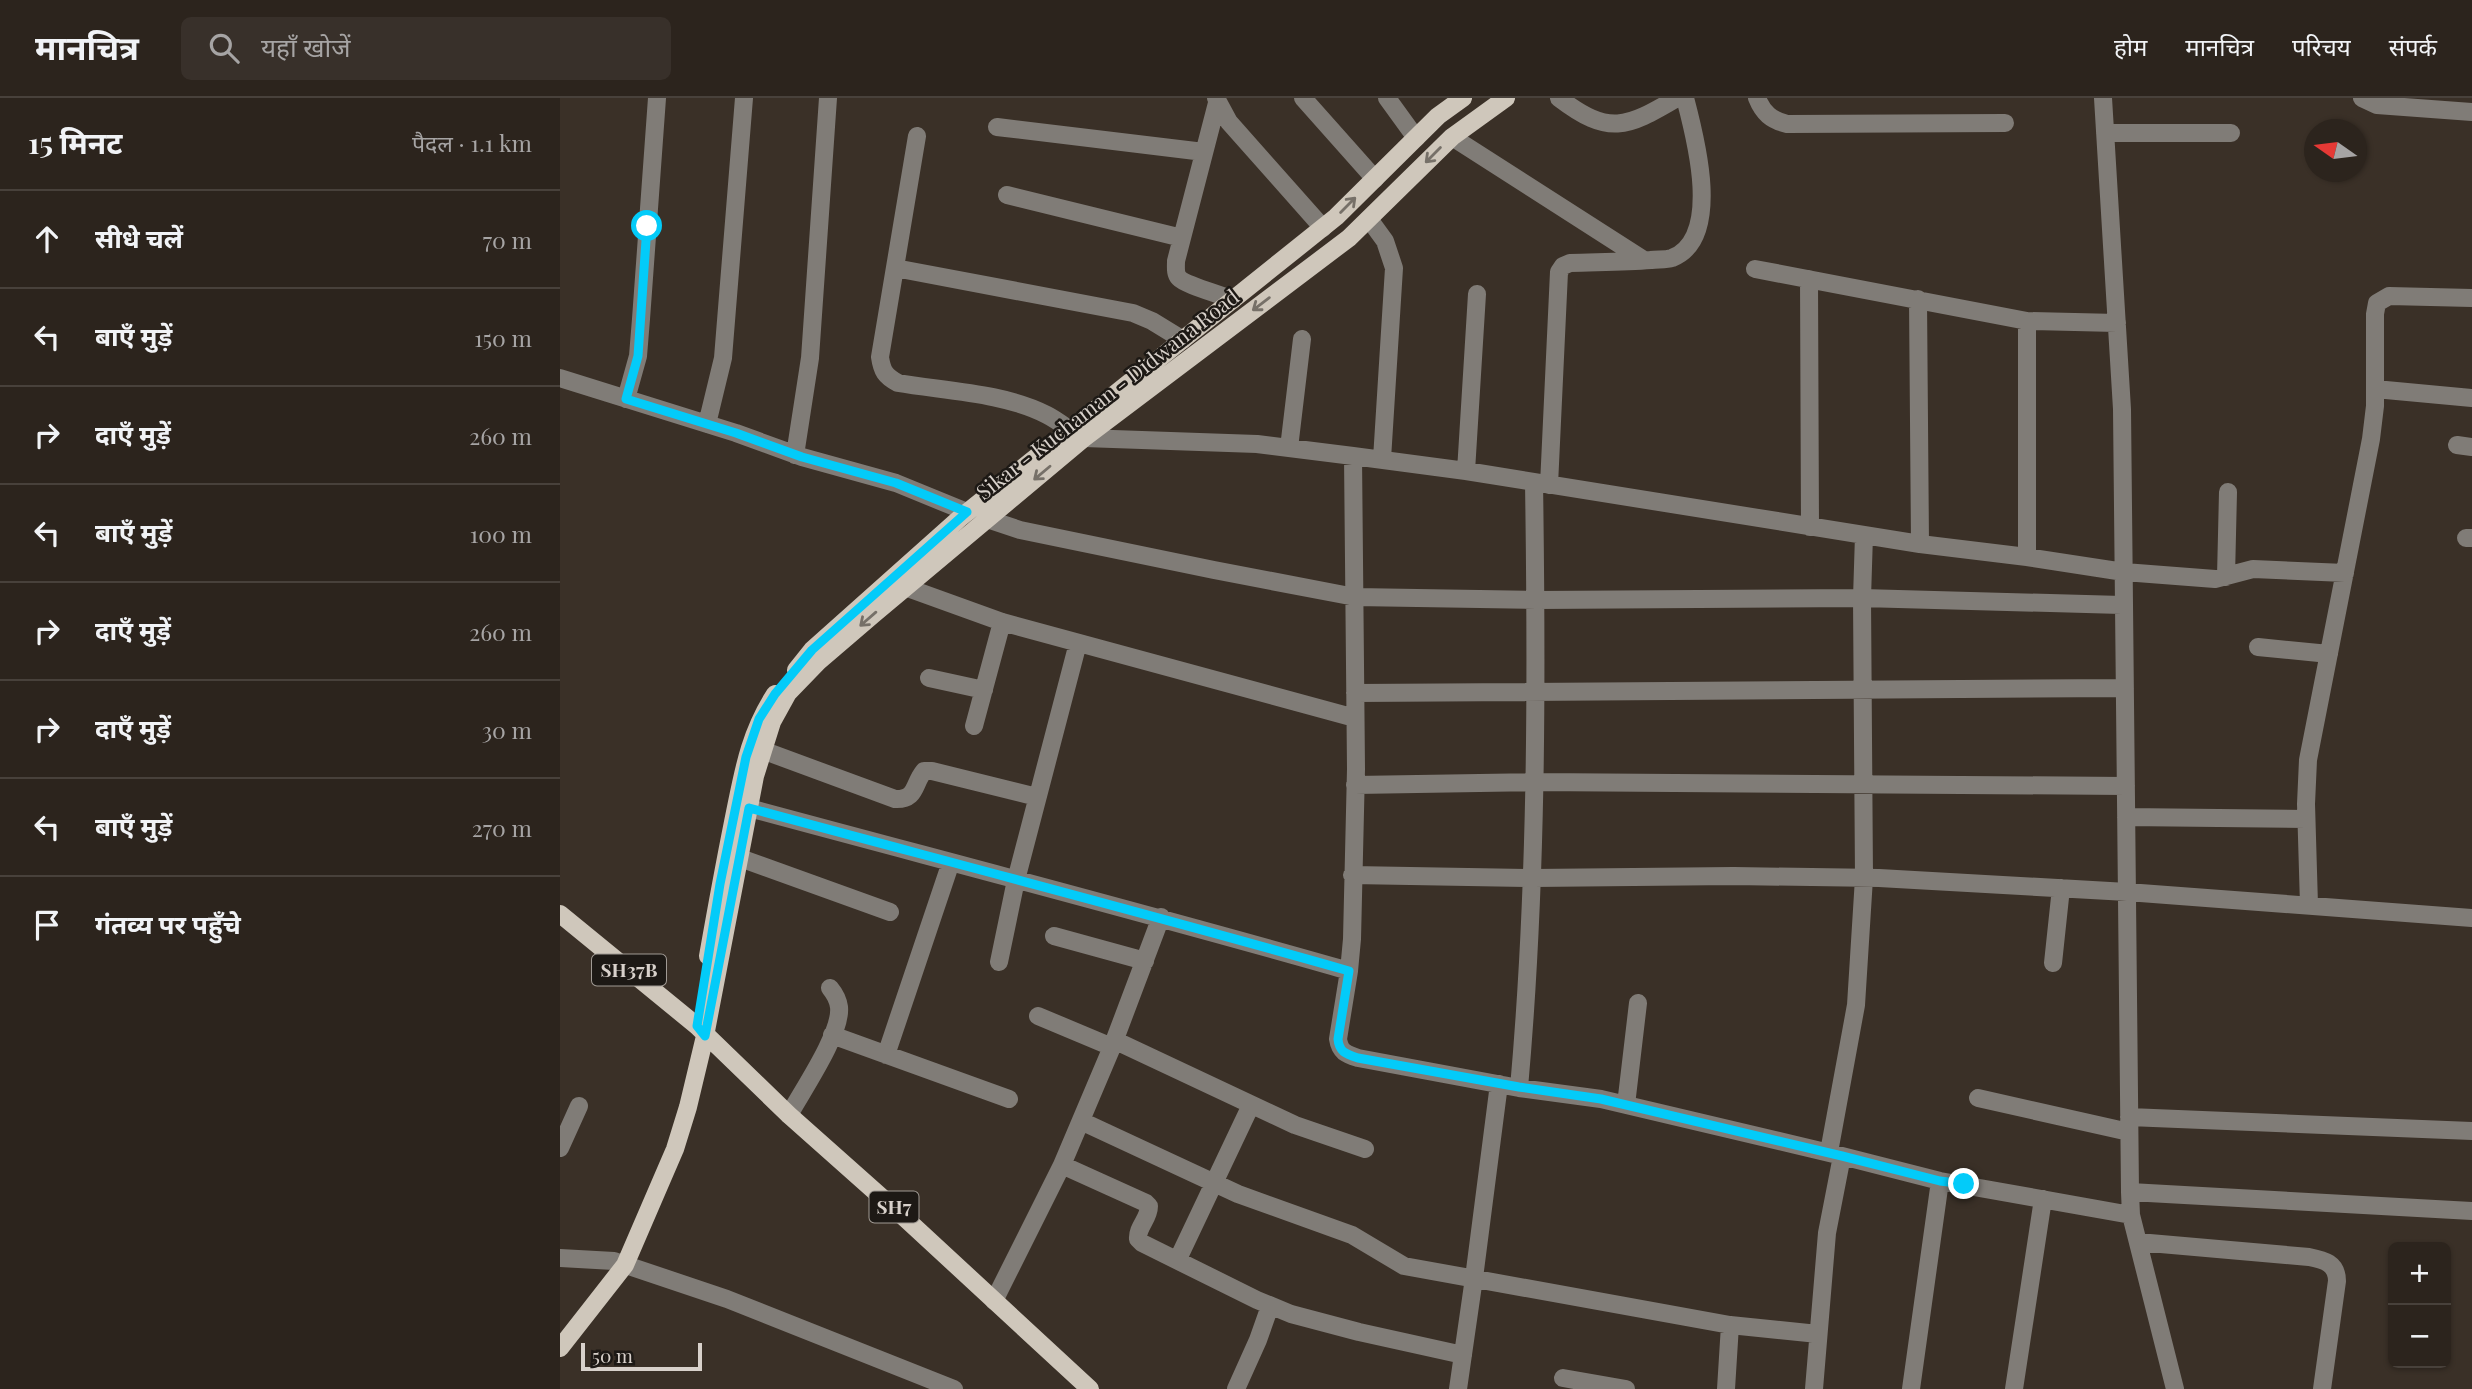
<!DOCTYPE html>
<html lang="hi">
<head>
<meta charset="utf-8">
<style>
  body { margin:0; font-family:"Playfair Display","Noto Sans Devanagari",serif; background:#38302a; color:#f1f3f6 }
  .controls { position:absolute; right:21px; bottom:21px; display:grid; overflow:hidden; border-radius:10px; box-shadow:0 2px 5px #0004 }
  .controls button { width:63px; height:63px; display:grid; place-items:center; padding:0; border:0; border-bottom:2px solid #48413b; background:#2c241d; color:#f1f3f6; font:35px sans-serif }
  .compass { position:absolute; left:1744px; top:21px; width:63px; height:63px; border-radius:50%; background:#2c241d; box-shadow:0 2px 5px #0004; rotate:284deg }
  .scale { position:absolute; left:21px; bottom:18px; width:121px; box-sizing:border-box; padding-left:7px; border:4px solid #d8d1cb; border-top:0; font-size:19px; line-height:24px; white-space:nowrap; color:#d8d1cb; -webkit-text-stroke:5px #1d1915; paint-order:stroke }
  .stop { position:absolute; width:21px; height:21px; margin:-16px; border:5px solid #03cbf9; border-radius:50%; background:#fff }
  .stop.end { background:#03cbf9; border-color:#fff; box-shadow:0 2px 7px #0008 }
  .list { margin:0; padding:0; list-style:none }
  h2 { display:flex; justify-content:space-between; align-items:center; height:91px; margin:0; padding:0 28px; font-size:30px }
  h2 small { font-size:23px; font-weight:400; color:#a6a4a4 }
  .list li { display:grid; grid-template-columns:46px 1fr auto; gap:21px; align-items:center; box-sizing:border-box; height:98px; padding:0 28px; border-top:2px solid #48413b }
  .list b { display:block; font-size:26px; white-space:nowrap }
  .list em { font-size:23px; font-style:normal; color:#a6a4a4 }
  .icon { flex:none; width:38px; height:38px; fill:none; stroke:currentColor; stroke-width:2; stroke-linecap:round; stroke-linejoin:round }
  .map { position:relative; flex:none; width:1912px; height:1291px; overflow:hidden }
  header { display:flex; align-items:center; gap:42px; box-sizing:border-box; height:98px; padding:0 35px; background:#2c241d; border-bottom:2px solid #48413b }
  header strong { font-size:33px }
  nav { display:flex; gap:38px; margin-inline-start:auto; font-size:24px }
  .search { width:490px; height:63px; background:#38302a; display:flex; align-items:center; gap:18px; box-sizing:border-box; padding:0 24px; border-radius:10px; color:#a6a4a4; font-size:26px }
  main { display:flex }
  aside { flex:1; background:#2c241d }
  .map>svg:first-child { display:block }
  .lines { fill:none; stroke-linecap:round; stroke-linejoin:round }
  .minor { stroke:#807c77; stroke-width:18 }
  .major { stroke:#cfc7bb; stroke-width:18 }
  .oneway { stroke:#767068 }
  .route { stroke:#03cbf9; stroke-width:9 }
  .labels { text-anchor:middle; stroke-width:5; stroke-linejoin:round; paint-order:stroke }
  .shield { fill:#1d1915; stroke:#a09a94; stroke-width:2 }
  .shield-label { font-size:19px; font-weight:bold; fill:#d8d1cb }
  .street-label { font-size:21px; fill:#d8d1cb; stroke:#1d1915 }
</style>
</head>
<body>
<header>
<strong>मानचित्र</strong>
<div class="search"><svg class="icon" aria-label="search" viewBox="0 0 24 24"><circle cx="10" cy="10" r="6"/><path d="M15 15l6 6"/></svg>यहाँ खोजें</div>
<nav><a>होम</a><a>मानचित्र</a><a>परिचय</a><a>संपर्क</a></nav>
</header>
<main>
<aside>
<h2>15 मिनट<small>पैदल · 1.1 km</small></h2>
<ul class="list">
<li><svg class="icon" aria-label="ahead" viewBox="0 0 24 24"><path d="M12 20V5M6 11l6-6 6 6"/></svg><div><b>सीधे चलें</b></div><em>70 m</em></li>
<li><svg class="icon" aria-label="left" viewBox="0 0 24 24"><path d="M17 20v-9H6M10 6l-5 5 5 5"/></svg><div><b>बाएँ मुड़ें</b></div><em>150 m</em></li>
<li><svg class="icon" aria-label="right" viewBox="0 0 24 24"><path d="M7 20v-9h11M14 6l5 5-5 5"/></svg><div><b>दाएँ मुड़ें</b></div><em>260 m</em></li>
<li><svg class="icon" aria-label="left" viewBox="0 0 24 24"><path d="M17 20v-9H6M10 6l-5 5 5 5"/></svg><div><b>बाएँ मुड़ें</b></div><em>100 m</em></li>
<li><svg class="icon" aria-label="right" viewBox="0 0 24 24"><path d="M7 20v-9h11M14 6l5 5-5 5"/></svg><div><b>दाएँ मुड़ें</b></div><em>260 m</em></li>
<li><svg class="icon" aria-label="right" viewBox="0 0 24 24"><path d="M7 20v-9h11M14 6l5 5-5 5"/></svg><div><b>दाएँ मुड़ें</b></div><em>30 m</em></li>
<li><svg class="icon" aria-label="left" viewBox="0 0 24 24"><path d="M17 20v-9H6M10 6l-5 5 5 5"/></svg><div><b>बाएँ मुड़ें</b></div><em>270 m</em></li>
<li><svg class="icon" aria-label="arrive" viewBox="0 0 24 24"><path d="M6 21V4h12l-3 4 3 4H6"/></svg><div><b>गंतव्य पर पहुँचे</b></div></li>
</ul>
</aside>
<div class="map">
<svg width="1912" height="1291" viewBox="0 0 1912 1291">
  <rect width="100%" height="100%" fill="#3a3027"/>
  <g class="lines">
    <!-- minor -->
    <path class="minor" d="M656,0l13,24 94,106
      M743,0l72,81
      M827,0l29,40
      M999,0c50,38 67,30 118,0
      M1197,0c6,15 14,22 30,26l218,-1
      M1543,0l19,311 8,783 1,23 44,174
      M1802,0l15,7 95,7
      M657,5l-41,158c0,6 -1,13 3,17 6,7 44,17 54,22
      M437,29l207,25
      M1545,35h126
      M357,38l-37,221c2,14 5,19 18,26 47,8 107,10 149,32 8,4 16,10 23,15
      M892,39l192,123
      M447,97l175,43
      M809,121l16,22 9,27 -12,191
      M335,170l238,45 19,8 31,19
      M1195,171l272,52 90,2
      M1249,181l1,248
      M1358,201l2,245
      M1467,223v236
      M0,280l176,55 66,24 94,26 71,29
      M1815,291l97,9
      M66,301l12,-43 3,-37 16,-221
      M147,326l16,-66 21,-260
      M524,340l173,6 96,12 113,15 454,73 107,13 97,15 91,7 38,-10 92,4
      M1897,347l15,2
      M729,350l13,-109
      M235,357l15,-97 18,-260
      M793,358l3,313 -4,170 -3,32 -11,68c2,13 8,15 20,19l161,30 82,11 241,57 98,25 191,34
      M906,373l11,-177
      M989,387l10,-213 4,-6 7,-3c27,-1 54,-1 81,-3 6,-1 15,0 21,-2 51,-20 23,-122 13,-160
      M427,421l33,11 194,40 141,27 181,3 326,-2 260,7
      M1906,440h6
      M1666,479l2,-85
      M345,489l97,35 353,96
      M1698,549l71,7
      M369,580l55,12
      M795,595l770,-5
      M414,628l28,-104
      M202,652l133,49c22,1 18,-15 29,-28h8l105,26
      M795,687l179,-3 592,4
      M189,710c200,54 401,106 600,163
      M1566,719l180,2
      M180,760l150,54
      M792,777l181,3 201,-2 145,2 248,14 345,26
      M1749,807l-3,-101 2,-44 63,-321 4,-33v-92l2,-11 12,-7 83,2
      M494,838l91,25
      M439,864l17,-82 62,-237
      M1493,865l8,-75
      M478,918l74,31
      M272,937l177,64
      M554,942l181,85 70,24
      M326,957l65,-193
      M959,990c18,-202 18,-404 15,-606
      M1418,1000l151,34
      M1066,1007l12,-102
      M229,1017c13,-24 53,-82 50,-108 -1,-7 -4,-13 -9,-19
      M1569,1019l343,14
      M521,1023l157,73 114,41 52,31 326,59 88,9
      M0,1050l19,-42
      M1269,1054l27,-147 8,-127 -2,-280 2,-63
      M502,1067l84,38 3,3c0,13 -12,21 -11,33l4,4 115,57 34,14 68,18 104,23
      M1570,1094l342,19
      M1578,1144l171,15c15,3 28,6 28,24l-15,108
      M0,1160l54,3 113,38 227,90
      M618,1161l73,-154
      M434,1203l68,-136 50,-118 49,-130
      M1003,1280l63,11
      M676,1291l22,-49 12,-34
      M898,1291l16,-111 25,-194
      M1166,1291l4,-64
      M1254,1291l13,-156 15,-77
      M1351,1291l29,-208
      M1454,1291l29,-190"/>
    <!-- major -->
    <path class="major" d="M236,572l16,-20 148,-132 376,-301 102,-101 25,-18
      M0,816l137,112 92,89 117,104 184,170
      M148,858c8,-45 16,-89 25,-134 10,-48 15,-86 42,-128
      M0,1250l65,-83 50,-116 13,-42 17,-71 50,-260 17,-54 16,-29 30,-31 56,-48 210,-176 265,-200 103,-101 54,-39"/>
  </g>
  <!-- one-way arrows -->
  <defs><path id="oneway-shaft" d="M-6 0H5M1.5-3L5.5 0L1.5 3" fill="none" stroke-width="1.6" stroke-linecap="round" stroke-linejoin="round" transform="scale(1.75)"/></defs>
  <g class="oneway">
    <use href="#oneway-shaft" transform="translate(873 57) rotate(135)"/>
    <use href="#oneway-shaft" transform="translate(788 107) rotate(-45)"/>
    <use href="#oneway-shaft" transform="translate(701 206) rotate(143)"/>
    <use href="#oneway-shaft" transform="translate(482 375) rotate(140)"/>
    <use href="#oneway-shaft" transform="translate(308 521) rotate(139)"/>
  </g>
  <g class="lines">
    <!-- route -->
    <path class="route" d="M87,128l-9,130 -12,43 110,34 66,24 94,26 71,29 -155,138 -37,44 -16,25 -13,38 -26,127 -23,142 8,10 44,-228c200,54 401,106 600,163l-11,68c1,13 8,15 20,19l161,29 82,12 241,57 98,25 24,3"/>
  </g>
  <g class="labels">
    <!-- shield labels -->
    <g class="shield">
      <rect x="32" y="856.5" width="74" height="31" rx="5"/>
      <rect x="309.5" y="1093.5" width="49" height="31" rx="5"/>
    </g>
    <g class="shield-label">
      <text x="69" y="879">SH37B</text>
      <text x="334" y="1116">SH7</text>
    </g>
    <!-- street labels -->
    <g class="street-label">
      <text transform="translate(548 297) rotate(-38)" y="7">Sikar - Kuchaman - Didwana Road</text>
    </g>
  </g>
</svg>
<div class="controls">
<button>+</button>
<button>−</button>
</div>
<svg class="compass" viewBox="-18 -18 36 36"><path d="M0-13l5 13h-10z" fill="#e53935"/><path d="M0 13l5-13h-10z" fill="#a6a4a4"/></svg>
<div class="scale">50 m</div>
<div class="stop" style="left:87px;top:128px"></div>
<div class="stop end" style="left:1404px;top:1086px"></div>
</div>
</main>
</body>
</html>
